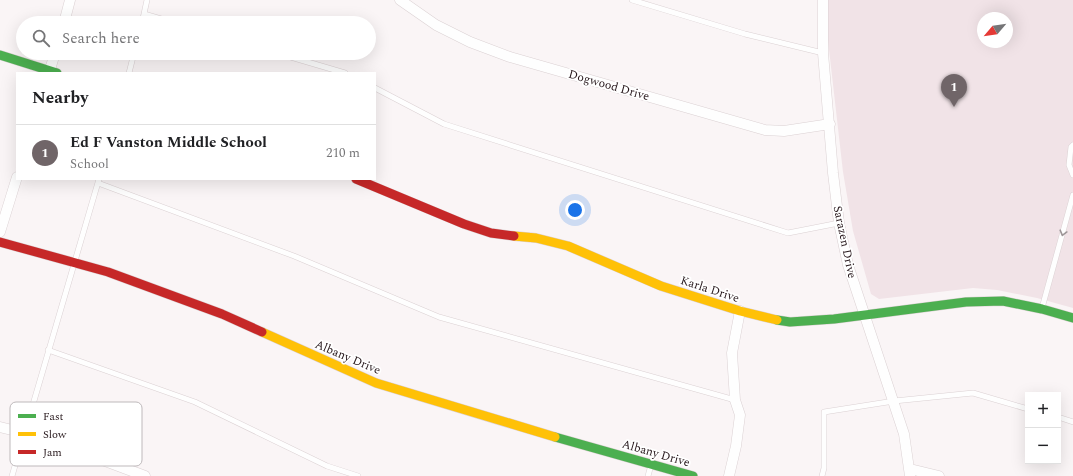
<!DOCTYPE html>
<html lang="en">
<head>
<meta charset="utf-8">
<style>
  body { margin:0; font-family:Spectral,serif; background:#f2f2f2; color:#202124 }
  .controls { position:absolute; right:12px; bottom:12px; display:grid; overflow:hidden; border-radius:0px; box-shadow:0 4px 16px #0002 }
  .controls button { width:36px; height:36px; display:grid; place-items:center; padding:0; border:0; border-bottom:1px solid #e0e0e0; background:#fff; color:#202124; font:20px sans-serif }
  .compass { position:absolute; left:977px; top:12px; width:36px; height:36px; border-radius:50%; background:#fff; box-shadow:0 4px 16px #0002; rotate:241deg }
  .you { position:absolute; left:575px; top:210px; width:14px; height:14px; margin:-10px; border:3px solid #fff; border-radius:50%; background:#1a73e8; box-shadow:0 0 0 6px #1a73e833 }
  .badge { display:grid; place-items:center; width:26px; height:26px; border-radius:50%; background:#706568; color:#fff; font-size:13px; font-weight:700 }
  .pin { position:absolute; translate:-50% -33px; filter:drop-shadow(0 1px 2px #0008) }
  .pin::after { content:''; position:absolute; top:21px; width:14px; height:12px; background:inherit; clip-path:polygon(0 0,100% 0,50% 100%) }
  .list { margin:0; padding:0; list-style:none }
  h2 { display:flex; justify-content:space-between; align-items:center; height:52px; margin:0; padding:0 16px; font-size:17px }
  h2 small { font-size:13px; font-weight:400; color:#757577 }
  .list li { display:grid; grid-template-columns:26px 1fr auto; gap:12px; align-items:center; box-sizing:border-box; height:56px; padding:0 16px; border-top:1px solid #e0e0e0 }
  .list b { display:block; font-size:15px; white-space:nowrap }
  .list p { margin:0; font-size:13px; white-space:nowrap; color:#757577 }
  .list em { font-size:13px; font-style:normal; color:#757577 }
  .icon { flex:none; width:22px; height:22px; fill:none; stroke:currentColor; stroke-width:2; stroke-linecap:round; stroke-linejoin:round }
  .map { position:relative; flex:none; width:1073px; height:476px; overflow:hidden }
  .search { position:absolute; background:#fff; box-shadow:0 4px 16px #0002; left:16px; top:16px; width:360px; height:44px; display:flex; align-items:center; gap:10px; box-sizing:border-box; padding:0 14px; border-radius:22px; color:#757577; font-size:15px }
  .panel { position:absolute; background:#fff; box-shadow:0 4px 16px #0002; left:16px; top:72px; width:360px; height:108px; border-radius:0px }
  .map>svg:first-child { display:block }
  .built { fill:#f1e3e7; fill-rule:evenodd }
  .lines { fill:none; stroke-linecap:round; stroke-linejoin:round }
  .lane-casing { stroke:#dbd1d3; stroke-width:6 }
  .street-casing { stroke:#dbd1d3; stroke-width:11 }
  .fast-casing { stroke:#dbd1d3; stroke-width:10 }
  .slow-casing { stroke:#dbd1d3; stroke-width:10 }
  .jam-casing { stroke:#dbd1d3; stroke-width:10 }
  .lane { stroke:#fefefe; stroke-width:5 }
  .street { stroke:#fefefe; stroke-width:10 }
  .fast { stroke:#4caf50; stroke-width:9 }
  .slow { stroke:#ffc107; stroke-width:9 }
  .jam { stroke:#c62828; stroke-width:9 }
  .oneway { stroke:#9d9698 }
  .labels { text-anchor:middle; stroke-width:3.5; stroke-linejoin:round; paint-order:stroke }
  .street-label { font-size:12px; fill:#26171b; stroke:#fff }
  .key { fill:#fff; stroke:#beb9bb; stroke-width:1 }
  .key-label { font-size:11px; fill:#26171b }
</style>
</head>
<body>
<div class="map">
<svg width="1073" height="476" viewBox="0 0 1073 476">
  <rect width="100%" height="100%" fill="#faf5f6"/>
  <!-- built -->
  <path class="built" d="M828,0h245v308l-36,-10 -40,-8 -24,-2 -94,11 -8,-5 -18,-63 -10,-59 -16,-140zM983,18h24v24h-24z"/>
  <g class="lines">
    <defs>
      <path id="lane" d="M632,0l113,34 78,19
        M144,14l31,9
        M142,23l5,-23
        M277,53l68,20
        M129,73l5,-20
        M375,88l69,36 344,109 51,-10
        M1073,145l-2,2 -2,18 4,10
        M98,183l196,73 145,61 296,83
        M1042,308l31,-113
        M48,350l147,52 132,64 31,10
        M1058,417l15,5
        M12,476l87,-297
        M648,476l3,-11
        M822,476l2,-8v-56l70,-11 79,-8 55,16"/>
      <path id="street" d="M400,0l36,25 34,17 40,15 255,73 19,1 46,-7
        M823,0v53l10,120 6,50 9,42 56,169 6,42
        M64,23l6,-23
        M49,73l6,-20
        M0,232l17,-55
        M0,427l41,10 104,39
        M910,469l29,7
        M729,476l7,-30 4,-31 -5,-15 -3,-47 8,-42"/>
      <path id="fast" d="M0,55l57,18
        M777,320l13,2 44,-3 132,-17 37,-1 39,8 31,9
        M555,437l138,39"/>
      <path id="slow" d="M514,236l22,2 32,8 93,40 79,25 37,9
        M262,332l114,51 179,54"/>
      <path id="jam" d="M356,179l108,45 27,9 23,3
        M0,242l108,30 114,42 40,18"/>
    </defs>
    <!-- lane casing -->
    <use href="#lane" class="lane-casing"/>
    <!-- street casing -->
    <use href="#street" class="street-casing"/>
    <!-- fast casing -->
    <use href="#fast" class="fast-casing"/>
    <!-- slow casing -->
    <use href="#slow" class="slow-casing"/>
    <!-- jam casing -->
    <use href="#jam" class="jam-casing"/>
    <!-- lane -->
    <use href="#lane" class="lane"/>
    <!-- street -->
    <use href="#street" class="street"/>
    <!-- fast -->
    <use href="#fast" class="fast"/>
    <!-- slow -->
    <use href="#slow" class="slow"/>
    <!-- jam -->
    <use href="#jam" class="jam"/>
  </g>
  <!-- one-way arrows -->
  <defs><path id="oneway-chevron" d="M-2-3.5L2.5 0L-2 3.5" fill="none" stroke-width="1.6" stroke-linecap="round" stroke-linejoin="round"/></defs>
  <use class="oneway" href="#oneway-chevron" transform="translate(1063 233) rotate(105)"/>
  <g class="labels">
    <!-- street labels -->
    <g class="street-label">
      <text transform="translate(609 85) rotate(16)" y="4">Dogwood Drive</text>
      <text transform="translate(845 242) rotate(78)" y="4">Sarazen Drive</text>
      <text transform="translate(710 289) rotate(18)" y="4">Karla Drive</text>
      <text transform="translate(348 357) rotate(23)" y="4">Albany Drive</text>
      <text transform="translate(656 453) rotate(16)" y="4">Albany Drive</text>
    </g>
  </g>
  <!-- legend -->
  <rect x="10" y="402" width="132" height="64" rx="6" class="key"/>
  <rect x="18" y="414" width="18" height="4" fill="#4caf50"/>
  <rect x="18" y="432" width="18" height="4" fill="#ffc107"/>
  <rect x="18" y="450" width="18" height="4" fill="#c62828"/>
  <g class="key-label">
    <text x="43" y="420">Fast</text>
    <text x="43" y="438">Slow</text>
    <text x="43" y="456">Jam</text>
  </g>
</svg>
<div class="controls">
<button>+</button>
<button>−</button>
</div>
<svg class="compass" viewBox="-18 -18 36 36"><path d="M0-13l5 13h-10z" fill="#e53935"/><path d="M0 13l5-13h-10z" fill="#757577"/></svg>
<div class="you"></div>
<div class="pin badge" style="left:954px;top:107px">1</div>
<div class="search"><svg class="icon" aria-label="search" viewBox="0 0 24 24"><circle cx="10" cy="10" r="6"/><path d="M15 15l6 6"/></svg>Search here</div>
<section class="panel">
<h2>Nearby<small></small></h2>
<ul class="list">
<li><span class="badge">1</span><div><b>Ed F Vanston Middle School</b><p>School</p></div><em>210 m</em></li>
</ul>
</section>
</div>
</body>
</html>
